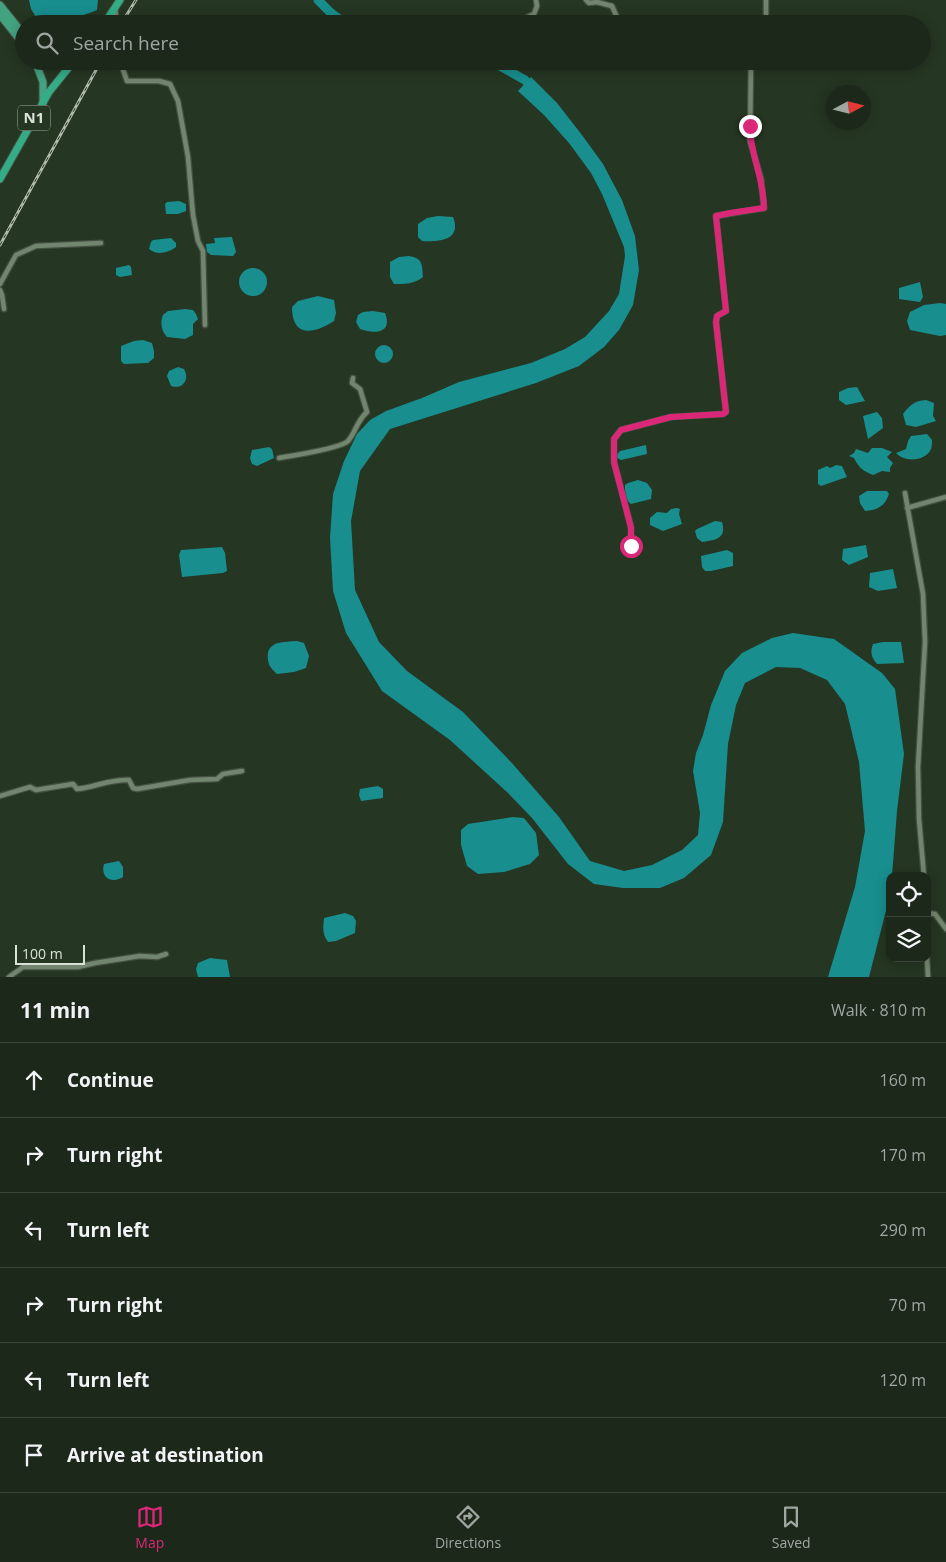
<!DOCTYPE html>
<html lang="en">
<head>
<meta charset="utf-8">
<style>
  body { margin:0; font-family:"Open Sans",sans-serif; background:#253023; color:#f1f3f6 }
  .controls { position:absolute; right:15px; bottom:15px; display:grid; overflow:hidden; border-radius:10px; box-shadow:0 2px 12px #0003 }
  .controls button { width:45px; height:45px; display:grid; place-items:center; padding:0; border:0; border-bottom:1px solid #3a4439; background:#1c281a; color:#f1f3f6; font:25px sans-serif }
  .compass { position:absolute; left:826px; top:85px; width:45px; height:45px; border-radius:50%; background:#1c281a; box-shadow:0 2px 12px #0003; rotate:83deg }
  .scale { position:absolute; left:15px; bottom:12px; width:70px; box-sizing:border-box; padding-left:5px; border:2px solid #d8e2d6; border-top:0; font-size:14px; line-height:18px; white-space:nowrap; color:#d8e2d6; -webkit-text-stroke:4px #253622; paint-order:stroke }
  .stop { position:absolute; width:15px; height:15px; margin:-11px; border:4px solid #db2777; border-radius:50%; background:#fff }
  .stop.end { background:#db2777; border-color:#fff; box-shadow:0 1px 5px #0008 }
  .list { margin:0; padding:0; list-style:none }
  h2 { display:flex; justify-content:space-between; align-items:center; height:65px; margin:0; padding:0 20px; font-size:21px }
  h2 small { font-size:16px; font-weight:400; color:#a0a6a2 }
  .list li { display:grid; grid-template-columns:32px 1fr auto; gap:15px; align-items:center; box-sizing:border-box; height:75px; padding:0 20px; border-top:1px solid #3a4439 }
  .list b { display:block; font-size:19px; white-space:nowrap }
  .list em { font-size:16px; font-style:normal; color:#a0a6a2 }
  .icon { flex:none; width:28px; height:28px; fill:none; stroke:currentColor; stroke-width:2; stroke-linecap:round; stroke-linejoin:round }
  .map { position:relative; flex:none; width:946px; height:977px; overflow:hidden }
  .search { position:absolute; background:#1c281a; box-shadow:0 2px 12px #0003; left:15px; right:15px; top:15px; height:55px; display:flex; align-items:center; gap:12px; box-sizing:border-box; padding:0 18px; border-radius:28px; color:#a0a6a2; font-size:19px }
  .sheet { height:515px; background:#1c281a }
  nav { display:flex; justify-content:space-around; align-items:center; box-sizing:border-box; height:70px; border-top:1px solid #3a4439; background:#1c281a; font-size:14px; color:#a0a6a2 }
  nav a { display:grid; justify-items:center; gap:2px }
  nav .on { color:#db2777 }
  .map>svg:first-child { display:block }
  .water { fill:#188e8e }
  .lines { fill:none; stroke-linecap:round; stroke-linejoin:round }
  .river { stroke:#188e8e; stroke-width:9 }
  .minor-casing { stroke:#435040; stroke-width:7 }
  .primary-casing { stroke:#435040; stroke-width:9 }
  .trunk-casing { stroke:#435040; stroke-width:9 }
  .minor { stroke:#72856e; stroke-width:4.5 }
  .primary { stroke:#43a380; stroke-width:7 }
  .trunk { stroke:#34ad86; stroke-width:7 }
  .rail-casing { stroke:#afbaad; stroke-width:3 }
  .rail { stroke:#253622; stroke-width:1; stroke-dasharray:4; stroke-linecap:butt }
  .route { stroke:#db2777; stroke-width:6 }
  .labels { text-anchor:middle; stroke-width:5; stroke-linejoin:round; paint-order:stroke }
  .shield { fill:#253622; stroke:#a2aea0; stroke-width:1 }
  .shield-label { font-size:15px; font-weight:bold; fill:#d8e2d6 }
</style>
</head>
<body>
<div class="map">
<svg width="946" height="977" viewBox="0 0 946 977">
  <rect width="100%" height="100%" fill="#253622"/>
  <!-- water -->
  <path class="water" d="M29,0h69l-1,10c-23,10 -37,10 -61,7l-5,-8z
    M121,61h54c-10,10 -44,11 -54,0z
    M531,77l26,26 25,32 21,29 19,36 13,36 4,34 -6,35 -14,25 -15,17 -25,19 -43,17 -146,46 -30,42 -9,50 4,69 24,52 28,29 56,41 48,50 48,55 31,44 34,10 28,-6 30,-15 16,-15 2,-22 -7,-42 3,-18 7,-18 8,-30 14,-34 17,-18 30,-15 21,-5 41,6 48,34 13,16 9,65 -7,57 -5,65h-2v19l-21,82h-41l27,-90 10,-56 -6,-69 -14,-58 -18,-24 -27,-12 -24,-1 -31,16 -9,22 -8,39 -5,78 -12,33 -27,23 -24,10h-37l-29,-4 -26,-20 -36,-46 -24,-25 -58,-53 -68,-49 -36,-58 -13,-42 -3,-53 3,-44 11,-33 13,-27 13,-14 16,-9 36,-13 37,-16 72,-19 34,-14 20,-12 24,-26 10,-17 6,-38 -1,-9 -22,-53 -11,-21 -22,-30 -25,-28 -26,-24z
    M179,201l7,3v7l-8,3h-12l-1,-10 2,-2z
    M438,216l15,1c9,23 -13,25 -31,24l-4,-4v-13l9,-6z
    M232,237l4,15 -3,4 -22,-1 -4,-3 -1,-8 9,-1 -1,-5z
    M171,238l5,5v4c-8,6 -19,9 -27,2l2,-7 2,-2z
    M409,256c14,2 13,9 14,21 -8,7 -19,7 -29,7l-4,-7v-15l9,-5z
    M129,265l2,2 1,8 -12,2 -4,-2v-7z
    M239 282a14 14 0 1 1 28 0a14 14 0 1 1-28 0Z
    M920,282l3,15 -3,5 -21,-3v-11z
    M318,296l16,4 2,13 -2,8c-20,13 -42,17 -42,-14l6,-6z
    M940,303l6,1v31l-6,1 -30,-6 -3,-9 3,-9 14,-7z
    M185,309l8,1 3,4 2,5 -5,5v11l-8,4 -18,-2c-6,-6 -7,-15 -4,-22l5,-4z
    M373,311l12,2c8,21 -11,21 -25,16l-4,-7 2,-7 5,-3z
    M143,340l9,3 2,8v7l-6,5 -24,1 -3,-3v-15l13,-5z
    M375 354a9 9 0 1 1 18 0a9 9 0 1 1-18 0Z
    M178,367l6,2c6,10 -1,21 -13,17l-4,-10 2,-5z
    M857,387l8,14 -19,4 -7,-5v-8l9,-4z
    M926,400l8,3 -1,13 3,5 -20,6 -10,-2 -3,-11c7,-9 11,-13 23,-14z
    M877,412l5,6 1,10 -15,11 -5,-23z
    M927,434l5,6c0,2 0,7 -1,9 -5,12 -26,14 -35,4l10,-4 2,-8 3,-5z
    M646,445l1,9 -26,6 -4,-2 -1,-2 4,-5z
    M269,447l3,2 2,9 -17,8 -5,-2 -2,-6 2,-8z
    M872,448h10l10,4 -5,5 6,6 -3,5v4l-8,-1 -9,4c-10,-4 -14,-7 -19,-17l-5,-2 5,-3 2,-4 12,4z
    M836,465l6,1 5,11 -26,9 -3,-2v-14l9,-4 3,2z
    M638,480l9,3 5,7 -1,9 -20,5c-6,-4 -6,-12 -6,-19l3,-2z
    M867,491h20l2,3c-4,12 -11,16 -24,17l-5,-8 -1,-7z
    M677,508l3,1 -1,5 3,10 -19,7 -13,-6v-7l7,-6 10,1 4,-4z
    M715,521l7,1c5,17 -7,18 -20,20l-5,-4 -2,-7 2,-2z
    M866,545l2,12 -19,8 -7,-5 1,-11z
    M222,547l3,6 2,18 -4,2 -41,4 -3,-22 2,-5z
    M727,550l6,3v13l-22,5h-6l-3,-4 -1,-11z
    M893,569l4,19 -19,3 -9,-4 1,-14z
    M297,641l7,2 5,13 -3,12 -12,4 -17,2c-5,-5 -8,-7 -9,-14 -3,-19 15,-18 29,-19z
    M883,642h18l3,21 -27,1c-6,-7 -7,-12 -4,-20z
    M378,786l5,3v9l-22,3 -2,-6 1,-6z
    M513,817l11,1 12,15 3,22 -9,9 -26,8 -26,2 -11,-8 -6,-21v-15l7,-6z
    M119,861l4,6v10c-11,7 -23,1 -19,-13z
    M345,913l8,3 3,5 -1,12 -19,8 -8,1c-6,-8 -5,-15 -4,-24z
    M210,958l17,2 3,17h-32l-2,-8 2,-6z"/>
  <g class="lines">
    <!-- river -->
    <path class="river" d="M318,0l13,13 15,11
      M491,61l34,19 10,11"/>
    <defs>
      <path id="minor" d="M586,0l3,3 8,-1 15,4 8,18
        M115,8l2,16
        M513,24l21,-10 3,-8 -1,-6
        M766,24v-24
        M120,61l7,20h32l11,3 8,17 10,56 5,58 5,26 5,10 2,74
        M0,284l16,-29 20,-9 65,-3
        M0,290l2,5 2,14
        M279,458c12,-2 63,-10 69,-17 8,-9 8,-19 19,-29l-7,-23 -8,-6 1,-5
        M905,493l18,101 2,48 -7,125 1,52 5,57
        M907,508l39,-11
        M628,550l3,-4v-19l-17,-65v-23l7,-9 50,-13 52,-3 3,-2 -10,-90 1,-6 9,-5 -10,-95 48,-8 -3,-29 -11,-38 1,-80
        M0,796l30,-9 6,3 37,-6 4,5c19,-2 32,-10 52,-9l4,8 4,1 53,-9 27,-1 6,-5 19,-3
        M927,913l8,1 11,15
        M927,958l1,19
        M9,977l14,-10h55l17,-4 45,-7 17,1 9,-3"/>
      <path id="primary" d="M0,5l24,30
        M0,15l24,30
        M35,61l8,21v21"/>
      <path id="trunk" d="M104,24l16,-24
        M0,179l49,-87 25,-31"/>
    </defs>
    <!-- minor casing -->
    <use href="#minor" class="minor-casing"/>
    <!-- primary casing -->
    <use href="#primary" class="primary-casing"/>
    <!-- trunk casing -->
    <use href="#trunk" class="trunk-casing"/>
    <!-- minor -->
    <use href="#minor" class="minor"/>
    <!-- primary -->
    <use href="#primary" class="primary"/>
    <!-- trunk -->
    <use href="#trunk" class="trunk"/>
    <defs>
      <path id="rail" d="M121,24l15,-24
        M0,245l101,-184"/>
    </defs>
    <!-- rail casing -->
    <use href="#rail" class="rail-casing"/>
    <!-- rail -->
    <use href="#rail" class="rail"/>
  </g>
  <g class="lines">
    <!-- route -->
    <path class="route" d="M631,546v-18l-17,-66v-23l7,-9 50,-13 52,-3 3,-2 -10,-90 1,-6 9,-5 -10,-95 14,-3 34,-5c0,-30 -14,-53 -14,-82"/>
  </g>
  <g class="labels">
    <!-- shield labels -->
    <rect class="shield" x="18" y="105.5" width="32" height="25" rx="4"/>
    <g class="shield-label">
      <text x="34" y="123">N1</text>
    </g>
  </g>
</svg>
<div class="controls">
<button><svg class="icon" aria-label="locate" viewBox="0 0 24 24"><circle cx="12" cy="12" r="6"/><path d="M12 2v4M12 18v4M2 12h4M18 12h4"/></svg></button>
<button><svg class="icon" aria-label="layers" viewBox="0 0 24 24"><path d="M12 4l9 5-9 5-9-5zM3 14l9 5 9-5"/></svg></button>
</div>
<svg class="compass" viewBox="-18 -18 36 36"><path d="M0-13l5 13h-10z" fill="#e53935"/><path d="M0 13l5-13h-10z" fill="#a0a6a2"/></svg>
<div class="scale">100 m</div>
<div class="stop" style="left:631px;top:546px"></div>
<div class="stop end" style="left:750px;top:126px"></div>
<div class="search"><svg class="icon" aria-label="search" viewBox="0 0 24 24"><circle cx="10" cy="10" r="6"/><path d="M15 15l6 6"/></svg>Search here</div>
</div>
<section class="sheet">
<h2>11 min<small>Walk · 810 m</small></h2>
<ul class="list">
<li><svg class="icon" aria-label="ahead" viewBox="0 0 24 24"><path d="M12 20V5M6 11l6-6 6 6"/></svg><div><b>Continue</b></div><em>160 m</em></li>
<li><svg class="icon" aria-label="right" viewBox="0 0 24 24"><path d="M7 20v-9h11M14 6l5 5-5 5"/></svg><div><b>Turn right</b></div><em>170 m</em></li>
<li><svg class="icon" aria-label="left" viewBox="0 0 24 24"><path d="M17 20v-9H6M10 6l-5 5 5 5"/></svg><div><b>Turn left</b></div><em>290 m</em></li>
<li><svg class="icon" aria-label="right" viewBox="0 0 24 24"><path d="M7 20v-9h11M14 6l5 5-5 5"/></svg><div><b>Turn right</b></div><em>70 m</em></li>
<li><svg class="icon" aria-label="left" viewBox="0 0 24 24"><path d="M17 20v-9H6M10 6l-5 5 5 5"/></svg><div><b>Turn left</b></div><em>120 m</em></li>
<li><svg class="icon" aria-label="arrive" viewBox="0 0 24 24"><path d="M6 21V4h12l-3 4 3 4H6"/></svg><div><b>Arrive at destination</b></div></li>
</ul>
</section>
<nav>
<a class="on"><svg class="icon" aria-label="map" viewBox="0 0 24 24"><path d="M3 6l6-2 6 2 6-2v14l-6 2-6-2-6 2zM9 4v14M15 6v14"/></svg>Map</a>
<a><svg class="icon" aria-label="directions" viewBox="0 0 24 24"><path d="M12 3l9 9-9 9-9-9zM9 14v-3h6M13 9l2 2-2 2"/></svg>Directions</a>
<a><svg class="icon" aria-label="saved" viewBox="0 0 24 24"><path d="M7 4h10v16l-5-4-5 4z"/></svg>Saved</a>
</nav>
</body>
</html>
